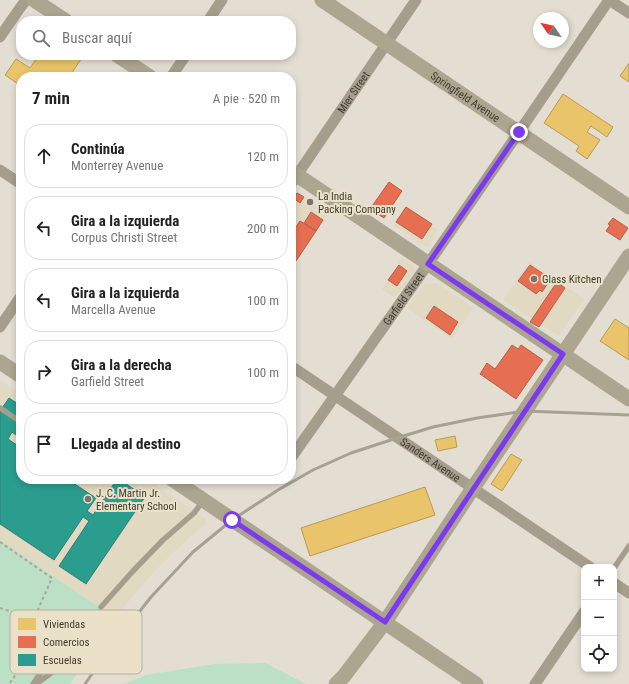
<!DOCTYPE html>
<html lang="es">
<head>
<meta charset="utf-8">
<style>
  body { margin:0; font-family:"Roboto Condensed",sans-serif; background:#f6f6f6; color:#222 }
  .controls { position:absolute; right:12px; bottom:12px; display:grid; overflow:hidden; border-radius:8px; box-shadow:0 2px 6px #0003 }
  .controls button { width:36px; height:36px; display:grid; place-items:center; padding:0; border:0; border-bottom:1px solid #e0e0e0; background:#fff; color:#222; font:20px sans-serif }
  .compass { position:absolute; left:533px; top:12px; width:36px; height:36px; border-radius:50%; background:#fff; box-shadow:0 2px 6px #0003; rotate:304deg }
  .stop { position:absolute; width:12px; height:12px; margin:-9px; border:3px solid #7c3aed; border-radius:50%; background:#fff }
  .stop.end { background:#7c3aed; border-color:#fff; box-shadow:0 1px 4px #0008 }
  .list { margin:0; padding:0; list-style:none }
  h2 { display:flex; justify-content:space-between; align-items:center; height:52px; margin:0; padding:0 16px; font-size:17px }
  h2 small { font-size:13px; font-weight:400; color:#767676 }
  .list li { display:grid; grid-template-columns:26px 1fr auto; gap:12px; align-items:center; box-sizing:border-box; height:64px; margin:0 8px 8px; padding:0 8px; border:1px solid #e0e0e0; border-radius:16px }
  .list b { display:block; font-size:15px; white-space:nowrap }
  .list p { margin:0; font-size:13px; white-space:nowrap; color:#767676 }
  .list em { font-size:13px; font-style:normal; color:#767676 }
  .icon { flex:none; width:22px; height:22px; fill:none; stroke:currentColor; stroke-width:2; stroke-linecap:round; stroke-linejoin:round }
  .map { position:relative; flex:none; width:629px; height:684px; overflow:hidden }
  .search { position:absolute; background:#fff; box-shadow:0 2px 6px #0003; left:16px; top:16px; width:280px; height:44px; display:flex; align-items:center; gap:10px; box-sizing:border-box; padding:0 14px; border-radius:16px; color:#767676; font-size:15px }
  .panel { position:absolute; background:#fff; box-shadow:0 2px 6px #0003; left:16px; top:72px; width:280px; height:412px; border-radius:16px }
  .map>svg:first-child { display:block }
  .built { fill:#e2d9c2 }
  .green { fill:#bbe0c6 }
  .homes { fill:#e9c46a; stroke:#b69b59 }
  .shops { fill:#e76f51; stroke:#b56048 }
  .schools { fill:#2a9d8f; stroke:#318073 }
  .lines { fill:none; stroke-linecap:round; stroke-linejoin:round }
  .path { stroke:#a9a597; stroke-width:2; stroke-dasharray:3 3; stroke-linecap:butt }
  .lane { stroke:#a59e8c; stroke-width:5.5 }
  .street { stroke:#a59e8c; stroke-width:11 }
  .secondary { stroke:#aca590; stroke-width:15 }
  .rail { stroke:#a5a193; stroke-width:3 }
  .route { stroke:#7c3aed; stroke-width:5 }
  .poi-dot { fill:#79756a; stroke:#ebe1c9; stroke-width:1.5 }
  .labels { text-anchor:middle; stroke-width:4; stroke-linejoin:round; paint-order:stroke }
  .street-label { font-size:11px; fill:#403c32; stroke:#ebe1c9 }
  .poi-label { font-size:11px; fill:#403c32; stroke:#ebe1c9; text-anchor:start }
  .key { fill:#ebe1c9; stroke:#b8b09c; stroke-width:1 }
  .key-label { font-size:11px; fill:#403c32 }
</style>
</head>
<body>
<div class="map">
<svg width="629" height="684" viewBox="0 0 629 684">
  <rect width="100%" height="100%" fill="#e3ded1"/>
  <!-- built -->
  <path class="built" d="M297,193l32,20 -37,55h-1v-67z
    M406,207l32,23 -10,16h-4l-31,-21z
    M402,258l11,8 2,3 -1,4 -19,25 -13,-9z
    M529,262l55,37 -25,37 -56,-36z
    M425,283l4,1 8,-1 37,25 -22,31 -45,-31z
    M0,380l21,14v85h126l59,40 -1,5 -30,27 -19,19 -19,21 -22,27 -115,-78z"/>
  <!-- green -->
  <path class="green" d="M0,540l115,78 -45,66h-70z
    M265,663l41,21h-182l22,-9 68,-11z"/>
  <!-- homes -->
  <path class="homes" d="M39,55h45l-15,22h-48v9l-16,-11 11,-16 14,9z
    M629,63v19l-9,-6z
    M563,94l50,33 -6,10 -16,-11 -4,6 13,8 -13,19 -11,-8 3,-5 -35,-23z
    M615,319l14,9v32l-29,-19z
    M455,436l2,11 -19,4 -3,-11z
    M511,454l11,6 -20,31 -11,-7z
    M425,487l10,28 -125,41 -9,-28z"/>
  <!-- shops -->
  <path class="shops" d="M389,182l13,9 -18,27 -14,-9z
    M297,193l7,4 -4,6 -7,-5z
    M406,207l26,17 -10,15 -26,-17z
    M311,212l12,8 -7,11 -12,-8z
    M613,218l15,10 -8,12 -14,-9 4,-6 -2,-1z
    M300,221l16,10 -20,30 -5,-3v-24z
    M399,265l8,6 -10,15 -9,-6z
    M530,265l18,12 -1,2 3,1 -8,12 -2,-2 -4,4 -18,-13z
    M557,282l8,6 -26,39 -9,-5z
    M434,306l24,16 -8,13 -24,-17z
    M512,345l6,4 3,-4 22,15 -27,39 -36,-25 7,-11 8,6z"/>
  <!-- schools -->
  <path class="schools" d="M9,398l12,8v22l-5,7 -4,-3 -4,7 13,9v31h46l29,19 -9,13 6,4 24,-36h2l26,18 -59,87 -27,-18 30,-45 -6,-4 -29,43 -54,-36v-113z"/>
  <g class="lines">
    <!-- path -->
    <path class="path" d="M0,542l52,36 -17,38 -14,51 -12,17
      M0,608l25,8 9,4"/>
    <!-- lane -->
    <path class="lane" d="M0,408l21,14
      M614,568l15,-22
      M101,607l32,-36 30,-31 31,-27 9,-12
      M33,684l31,-45 9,-9 8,-2c7,4 6,9 2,15l-22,23 -25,18"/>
    <!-- street -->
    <g class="street">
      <path d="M609,0l20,13"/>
      <path d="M208,21l14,-21"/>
      <path d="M0,37l20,-29 6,-8"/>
      <path d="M171,77l15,-22"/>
      <path d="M0,170l21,14"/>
      <path id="s1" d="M291,184l125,-184"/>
      <path d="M0,327l21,-31"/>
      <path id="s2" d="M291,366l299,201"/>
      <path id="s3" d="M291,458l137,-194 91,-132 90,-132"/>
      <path d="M614,583l15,10"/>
      <path d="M535,684l49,-72"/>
    </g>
    <!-- secondary -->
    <g class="secondary">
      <path d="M34,0l32,21"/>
      <path id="s4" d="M322,0l307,207"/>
      <path d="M117,55l33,22"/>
      <path d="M291,171l338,228"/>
      <path d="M0,362l21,14"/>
      <path d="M172,479c101,69 203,136 304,205"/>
      <path d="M336,684l8,-8 41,-54 88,-134 156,-232"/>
    </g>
    <!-- rail -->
    <path class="rail" d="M85,684l18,-26 48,-61 42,-45 39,-32 46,-30 35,-20 38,-17 46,-15 36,-11 44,-9 48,-7 104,4"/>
  </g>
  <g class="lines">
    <!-- route -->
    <path class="route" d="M232,520l153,102 178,-268 -135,-90 91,-132"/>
  </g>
  <!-- markers -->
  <g class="poi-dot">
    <circle cx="310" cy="202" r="4"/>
    <circle cx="534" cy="279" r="4"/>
    <circle cx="88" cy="499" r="4"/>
  </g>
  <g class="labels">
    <!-- street labels -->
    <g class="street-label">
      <text dy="4" stroke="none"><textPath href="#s1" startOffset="111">Mier Street</textPath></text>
      <text dy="4" stroke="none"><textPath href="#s4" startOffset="173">Springfield Avenue</textPath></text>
      <text dy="4" stroke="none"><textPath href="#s3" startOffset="195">Garfield Street</textPath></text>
      <text dy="4" stroke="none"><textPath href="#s2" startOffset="168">Sanders Avenue</textPath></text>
    </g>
    <!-- poi labels -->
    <g class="poi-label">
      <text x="318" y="200">La India<tspan x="318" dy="13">Packing Company</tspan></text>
      <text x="542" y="283">Glass Kitchen</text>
      <text x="96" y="497">J. C. Martin Jr.<tspan x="96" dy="13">Elementary School</tspan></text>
    </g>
  </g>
  <!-- legend -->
  <rect x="10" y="610" width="132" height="64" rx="6" class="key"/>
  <rect x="18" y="618" width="18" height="12" fill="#e9c46a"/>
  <rect x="18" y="636" width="18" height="12" fill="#e76f51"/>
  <rect x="18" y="654" width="18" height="12" fill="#2a9d8f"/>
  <g class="key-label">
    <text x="43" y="628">Viviendas</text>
    <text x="43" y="646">Comercios</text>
    <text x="43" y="664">Escuelas</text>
  </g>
</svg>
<div class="controls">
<button>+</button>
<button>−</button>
<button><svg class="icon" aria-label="locate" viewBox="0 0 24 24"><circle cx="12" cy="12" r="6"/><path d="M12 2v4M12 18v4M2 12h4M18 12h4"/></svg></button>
</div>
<svg class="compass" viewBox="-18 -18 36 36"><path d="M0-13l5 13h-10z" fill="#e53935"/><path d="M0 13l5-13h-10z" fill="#767676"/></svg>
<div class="stop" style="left:232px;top:520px"></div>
<div class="stop end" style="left:519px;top:132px"></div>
<div class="search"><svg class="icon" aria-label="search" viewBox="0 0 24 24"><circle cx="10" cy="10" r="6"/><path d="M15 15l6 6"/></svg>Buscar aquí</div>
<section class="panel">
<h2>7 min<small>A pie · 520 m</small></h2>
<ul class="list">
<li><svg class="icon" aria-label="ahead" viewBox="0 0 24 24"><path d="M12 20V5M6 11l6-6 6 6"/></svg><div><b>Continúa</b><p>Monterrey Avenue</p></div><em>120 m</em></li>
<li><svg class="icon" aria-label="left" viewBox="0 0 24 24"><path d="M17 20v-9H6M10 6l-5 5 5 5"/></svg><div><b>Gira a la izquierda</b><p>Corpus Christi Street</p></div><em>200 m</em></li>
<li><svg class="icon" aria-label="left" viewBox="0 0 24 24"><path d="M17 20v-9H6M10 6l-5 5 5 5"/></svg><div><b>Gira a la izquierda</b><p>Marcella Avenue</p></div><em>100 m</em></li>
<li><svg class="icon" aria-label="right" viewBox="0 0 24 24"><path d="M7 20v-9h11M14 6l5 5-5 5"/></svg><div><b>Gira a la derecha</b><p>Garfield Street</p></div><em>100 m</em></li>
<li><svg class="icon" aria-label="arrive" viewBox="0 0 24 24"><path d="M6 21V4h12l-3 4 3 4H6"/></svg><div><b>Llegada al destino</b></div></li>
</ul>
</section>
</div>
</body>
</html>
